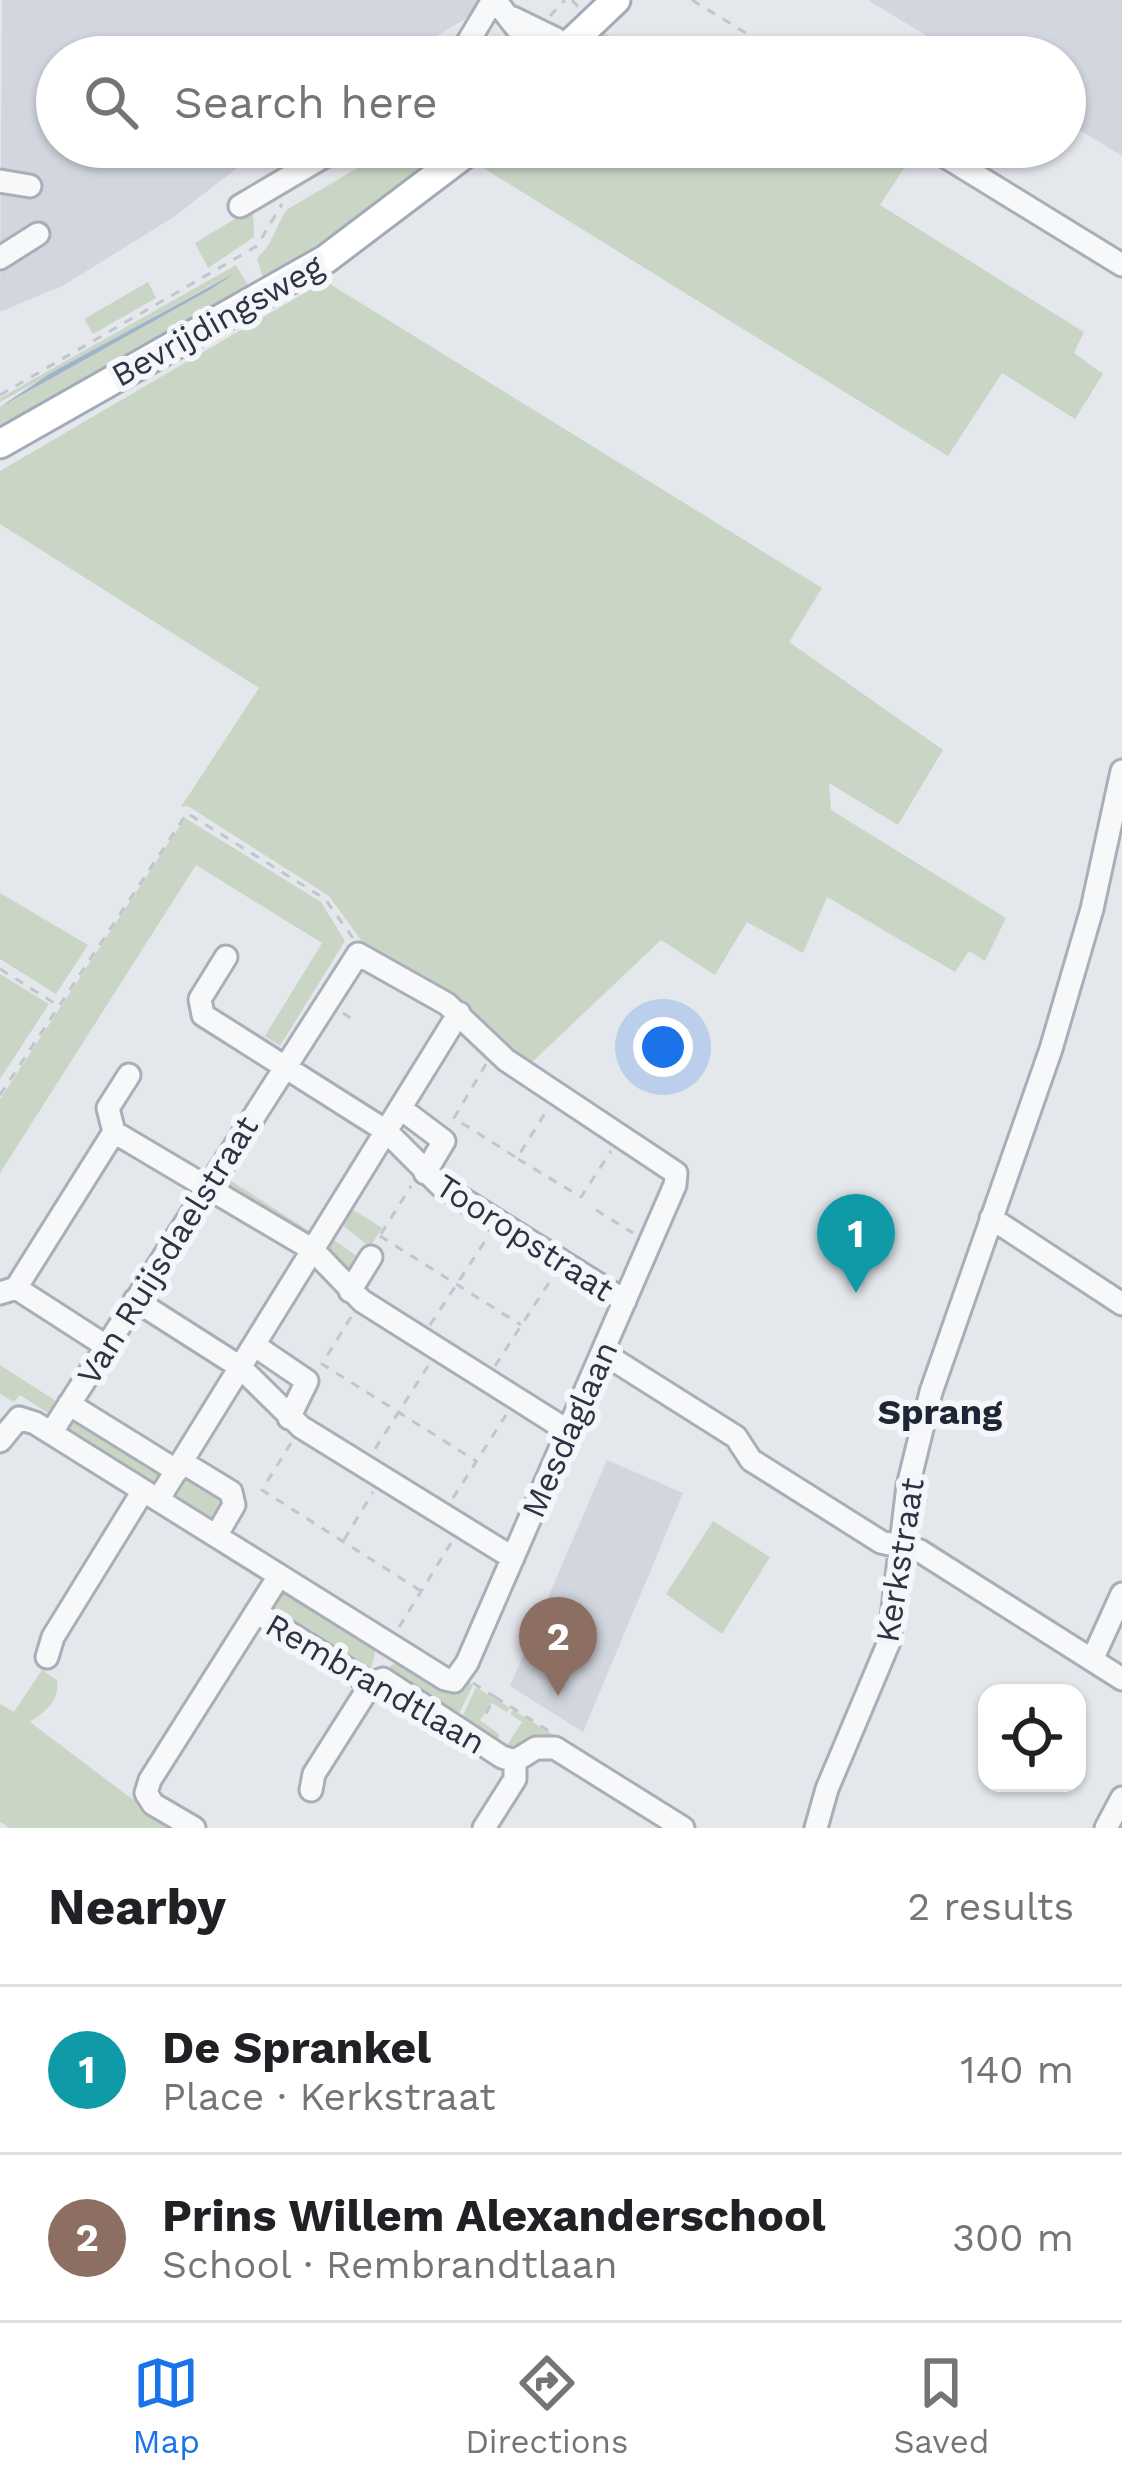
<!DOCTYPE html>
<html lang="en">
<head>
<meta charset="utf-8">
<style>
  body { margin:0; font-family:"Work Sans",sans-serif; background:#f6f6f6; color:#202124 }
  .controls { position:absolute; right:36px; bottom:36px; display:grid; overflow:hidden; border-radius:24px; box-shadow:0 3px 9px #0004 }
  .controls button { width:108px; height:108px; display:grid; place-items:center; padding:0; border:0; border-bottom:3px solid #e0e0e0; background:#fff; color:#202124; font:60px sans-serif }
  .you { position:absolute; left:663px; top:1047px; width:42px; height:42px; margin:-30px; border:9px solid #fff; border-radius:50%; background:#1a73e8; box-shadow:0 0 0 18px #1a73e833 }
  .badge { display:grid; place-items:center; width:78px; height:78px; border-radius:50%; background:#1a73e8; color:#fff; font-size:39px; font-weight:700 }
  .pin { position:absolute; translate:-50% -99px; filter:drop-shadow(0 3px 6px #0008) }
  .pin::after { content:''; position:absolute; top:63px; width:42px; height:36px; background:inherit; clip-path:polygon(0 0,100% 0,50% 100%) }
  .list { margin:0; padding:0; list-style:none }
  h2 { display:flex; justify-content:space-between; align-items:center; height:156px; margin:0; padding:0 48px; font-size:51px }
  h2 small { font-size:39px; font-weight:400; color:#757577 }
  .list li { display:grid; grid-template-columns:78px 1fr auto; gap:36px; align-items:center; box-sizing:border-box; height:168px; padding:0 48px; border-top:3px solid #e0e0e0 }
  .list b { display:block; font-size:45px; white-space:nowrap }
  .list p { margin:0; font-size:39px; white-space:nowrap; color:#757577 }
  .list em { font-size:39px; font-style:normal; color:#757577 }
  .icon { flex:none; width:66px; height:66px; fill:none; stroke:currentColor; stroke-width:2; stroke-linecap:round; stroke-linejoin:round }
  .map { position:relative; flex:none; width:1122px; height:1828px; overflow:hidden }
  .search { position:absolute; background:#fff; box-shadow:0 3px 9px #0004; left:36px; right:36px; top:36px; height:132px; display:flex; align-items:center; gap:30px; box-sizing:border-box; padding:0 42px; border-radius:66px; color:#757577; font-size:45px }
  .sheet { height:492px; background:#fff }
  nav { display:flex; justify-content:space-around; align-items:center; box-sizing:border-box; height:168px; border-top:3px solid #e0e0e0; background:#fff; font-size:33px; color:#757577 }
  nav a { display:grid; justify-items:center; gap:6px }
  nav .on { color:#1a73e8 }
  .map>svg:first-child { display:block }
  .built { fill:#d2d6de }
  .green { fill:#c9d6c5 }
  .water { fill:#9fb4cc }
  .lines { fill:none; stroke-linecap:round; stroke-linejoin:round }
  .minor-casing { stroke:#a9aeb7; stroke-width:27 }
  .major-casing { stroke:#a3abb8; stroke-width:33 }
  .path { stroke:#c2c5cb; stroke-width:3; stroke-dasharray:9 9; stroke-linecap:butt }
  .minor { stroke:#f7f8fa; stroke-width:21 }
  .major { stroke:#fff; stroke-width:27 }
  .labels { text-anchor:middle; stroke-width:12; stroke-linejoin:round; paint-order:stroke }
  .street-label { font-size:33px; fill:#2b3445; stroke:#f4f6f9 }
  .neighbourhood-label { font-size:36px; font-weight:bold; fill:#1d2536; stroke:#f4f6f9 }
</style>
</head>
<body>
<div class="map">
<svg width="1122" height="1828" viewBox="0 0 1122 1828">
  <rect width="100%" height="100%" fill="#e4e7ec"/>
  <!-- built -->
  <path class="built" d="M2,0h494l-94,57h-345v90h207l-89,69 -111,69 -64,27z
    M868,0h254v156l-57,-35v-64h-104z
    M607,1460l76,33 -100,239 -73,-46z"/>
  <!-- green -->
  <path class="green" d="M605,33l41,24h-71z
    M393,147h51l-66,56 -114,78 -7,-23c18,-15 17,-32 31,-49z
    M493,147h425l-38,58 204,127 -10,21 29,21 -28,45 -73,-46 -54,83 -471,-292z
    M253,208l1,29 -46,31 -13,-25z
    M236,265l15,25 -251,147v-30l231,-133 -231,128v-4z
    M325,281l497,307 -33,54 154,108 -45,75 -69,-42 2,27 175,108 -21,43 -16,-10 -14,21 -128,-75 -24,56 -56,-31 -32,53 -54,-35 -132,125 -64,-58 -102,-64 -34,-47 -141,-90 -7,1 78,-119 -259,-164v-53z
    M148,282l8,16 -63,36 -9,-15z
    M185,818l136,84 24,39 -65,105 -15,-10 57,-93 -126,-78 -196,308v-74z
    M0,893l88,52 -32,49 -56,-35z
    M0,974l49,30 -49,75z
    M222,1175l95,61 -6,3 -89,-55z
    M347,1206l35,22 -12,19 -33,-26z
    M328,1236l33,23 -10,17 -30,-32z
    M0,1365l56,36 -8,12 -28,-18 -6,7 -14,-8z
    M74,1411l98,61 -12,16 -93,-57z
    M181,1472l46,27 -12,24 -46,-29z
    M713,1521l57,36 -48,77 -56,-40z
    M285,1589l87,52 3,13 -5,18 -98,-54 -5,-15z
    M401,1661l60,26 6,-6 6,4 -17,35 -67,-45 1,-9z
    M42,1670l15,10c3,21 -12,32 -27,42l98,74 55,32h-173l-10,-6v-118l14,8z
    M476,1687l34,21 -3,4 -15,-9 -12,17 19,14 -2,11 -37,-23z
    M513,1710l44,27 -2,3 -12,-3 -25,15 -14,-2 18,-28 -12,-8z"/>
  <!-- water -->
  <path class="water" d="M235,273l-24,16 -211,118 49,-33z"/>
  <g class="lines">
    <defs>
      <path id="minor" d="M495,0l44,57
        M513,18l43,21 1,17 -7,1
        M459,57l34,-57
        M930,147l192,118
        M0,181l30,5
        M240,206l100,-59
        M0,258l38,-24
        M226,957l-26,42 3,16 183,116 54,54 185,116
        M400,1108l44,33 -19,32
        M114,1132l199,118 49,51 206,130
        M114,1132l-6,-24 21,-33
        M991,1218l131,86
        M16,1288l90,58
        M350,1291l21,-34
        M0,1293l16,-5 98,-156
        M135,1300l105,67 61,60 212,131
        M254,1345l53,36 -18,37
        M603,1353l133,84 15,23 130,82 39,9 202,128
        M69,1404l108,67
        M0,1441l19,-23 16,5 410,256 9,2 13,-18 208,-478 1,-12 -170,-113 -59,-56 -89,-50 -307,479
        M182,1462l49,30 3,13 -18,31
        M158,1500l301,-487
        M256,1612l115,72 12,-5 119,78 13,4 21,-13h19l128,80
        M47,1657l6,-20 90,-146
        M1092,1660l30,-66
        M311,1790l3,-16 57,-90
        M194,1828l-41,-24 -7,-11 4,-13 129,-204
        M484,1828l31,-49v-18
        M816,1828l11,-39 62,-147 19,-156 23,-94 120,-343 41,-140 30,-138
        M1106,1828l16,-30"/>
      <path id="major" d="M556,57l60,-57
        M0,444l326,-185 148,-112"/>
    </defs>
    <!-- minor casing -->
    <use href="#minor" class="minor-casing"/>
    <!-- major casing -->
    <use href="#major" class="major-casing"/>
    <!-- path -->
    <path class="path" d="M572,0l7,8
      M692,0l93,57
      M550,16l15,-16
      M352,161l24,-14
      M0,395l257,-149 25,-42
      M0,969l59,37
      M343,1013l14,9
      M486,1064l-32,54 63,40 30,-48
      M0,1095l187,-282 138,86 28,39
      M518,1159l63,38 30,-46
      M596,1210l37,23
      M381,1234l30,-48
      M380,1236l141,89
      M351,1317l-29,47 154,97
      M430,1325l57,-87
      M495,1366l57,-88
      M291,1443l-29,47 159,101
      M375,1449l53,-83
      M453,1498l53,-83
      M344,1540l29,-48
      M399,1627l52,-84
      M473,1683l22,14 -11,20
      M495,1697l54,34"/>
    <!-- minor -->
    <use href="#minor" class="minor"/>
    <!-- major -->
    <use href="#major" class="major"/>
  </g>
  <g class="labels">
    <!-- street labels -->
    <g class="street-label">
      <text transform="translate(217 320) rotate(-29)" y="12">Bevrijdingsweg</text>
      <text transform="translate(525 1237) rotate(33)" y="12">Tooropstraat</text>
      <text transform="translate(167 1250) rotate(-58)" y="12">Van Ruijsdaelstraat</text>
      <text transform="translate(569 1429) rotate(-66)" y="12">Mesdaglaan</text>
      <text transform="translate(899 1560) rotate(-81)" y="12">Kerkstraat</text>
      <text transform="translate(376 1683) rotate(30)" y="12">Rembrandtlaan</text>
    </g>
    <!-- neighbourhood labels -->
    <g class="neighbourhood-label">
      <text x="940" y="1424">Sprang</text>
    </g>
  </g>
</svg>
<div class="controls">
<button><svg class="icon" aria-label="locate" viewBox="0 0 24 24"><circle cx="12" cy="12" r="6"/><path d="M12 2v4M12 18v4M2 12h4M18 12h4"/></svg></button>
</div>
<div class="you"></div>
<div class="pin badge" style="left:856px;top:1293px;background:#0f9aa8">1</div>
<div class="pin badge" style="left:558px;top:1696px;background:#8d6e63">2</div>
<div class="search"><svg class="icon" aria-label="search" viewBox="0 0 24 24"><circle cx="10" cy="10" r="6"/><path d="M15 15l6 6"/></svg>Search here</div>
</div>
<section class="sheet">
<h2>Nearby<small>2 results</small></h2>
<ul class="list">
<li><span class="badge" style="background:#0f9aa8">1</span><div><b>De Sprankel</b><p>Place · Kerkstraat</p></div><em>140 m</em></li>
<li><span class="badge" style="background:#8d6e63">2</span><div><b>Prins Willem Alexanderschool</b><p>School · Rembrandtlaan</p></div><em>300 m</em></li>
</ul>
</section>
<nav>
<a class="on"><svg class="icon" aria-label="map" viewBox="0 0 24 24"><path d="M3 6l6-2 6 2 6-2v14l-6 2-6-2-6 2zM9 4v14M15 6v14"/></svg>Map</a>
<a><svg class="icon" aria-label="directions" viewBox="0 0 24 24"><path d="M12 3l9 9-9 9-9-9zM9 14v-3h6M13 9l2 2-2 2"/></svg>Directions</a>
<a><svg class="icon" aria-label="saved" viewBox="0 0 24 24"><path d="M7 4h10v16l-5-4-5 4z"/></svg>Saved</a>
</nav>
</body>
</html>
